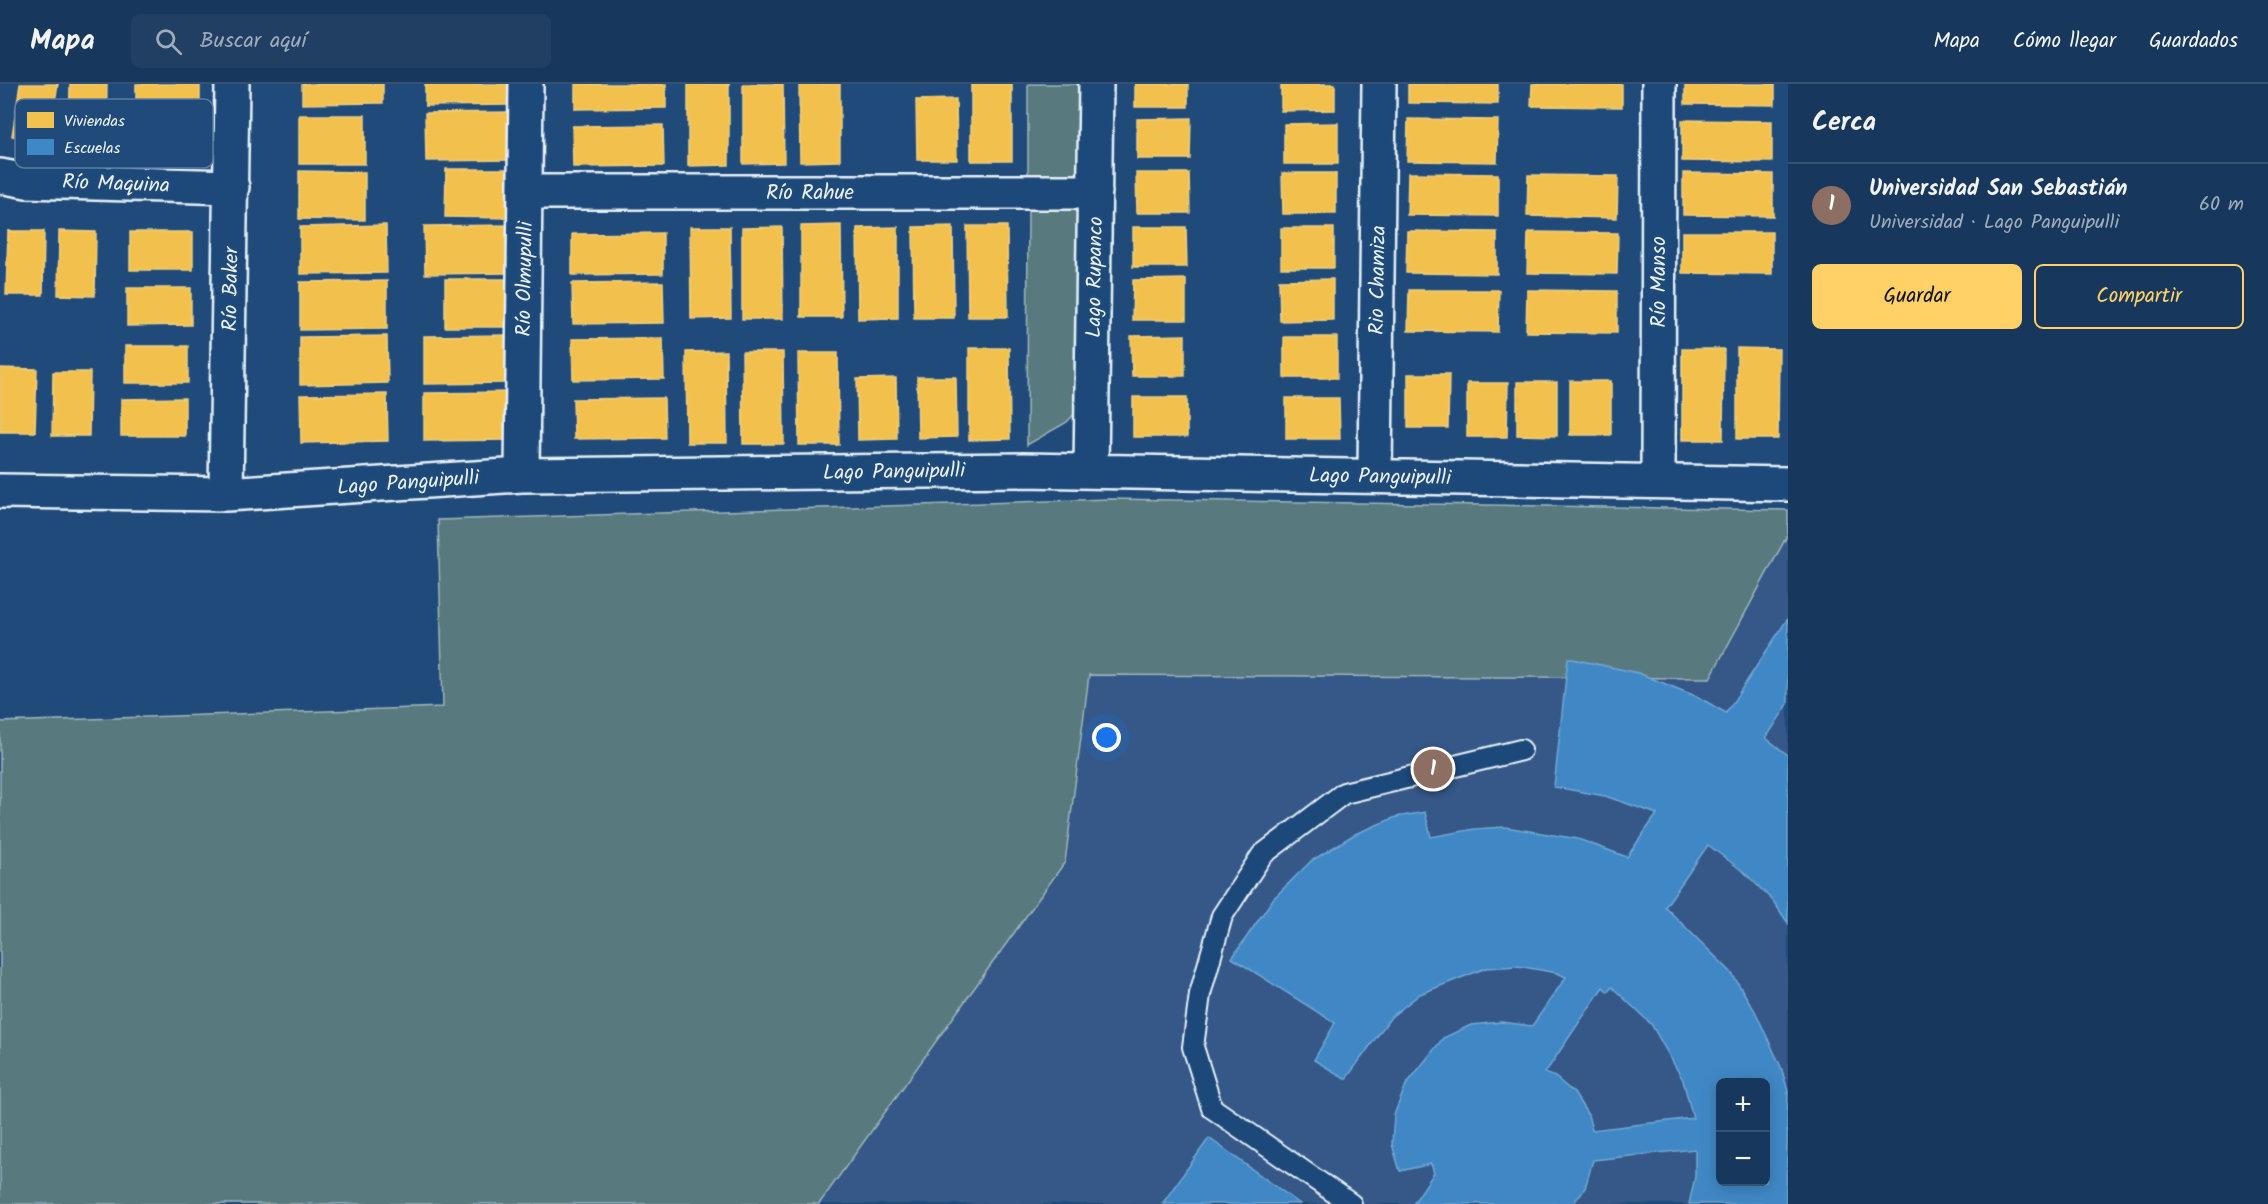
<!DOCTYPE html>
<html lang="es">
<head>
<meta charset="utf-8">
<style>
  body { margin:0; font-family:Kalam,sans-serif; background:#203f62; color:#f1f3f6 }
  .controls { position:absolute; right:18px; bottom:18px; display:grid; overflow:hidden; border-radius:9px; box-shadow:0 3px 15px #0003 }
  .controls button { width:54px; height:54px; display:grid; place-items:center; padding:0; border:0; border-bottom:2px solid #365272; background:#17385c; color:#f1f3f6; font:30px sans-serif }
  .you { position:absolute; left:1107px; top:654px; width:21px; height:21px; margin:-15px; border:4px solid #fff; border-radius:50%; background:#1a73e8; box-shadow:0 0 0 9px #1a73e833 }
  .badge { display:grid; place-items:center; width:39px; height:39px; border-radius:50%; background:#ffd166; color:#fff; font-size:20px; font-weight:700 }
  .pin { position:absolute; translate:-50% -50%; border:3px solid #fff; box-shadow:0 2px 6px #0006 }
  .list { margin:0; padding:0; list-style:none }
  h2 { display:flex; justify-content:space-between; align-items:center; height:78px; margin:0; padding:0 24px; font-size:26px }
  h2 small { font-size:20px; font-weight:400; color:#9eacbb }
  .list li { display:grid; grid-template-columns:39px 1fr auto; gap:18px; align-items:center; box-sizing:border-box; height:84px; padding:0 24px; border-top:2px solid #365272 }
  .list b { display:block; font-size:22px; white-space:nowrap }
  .list p { margin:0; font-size:20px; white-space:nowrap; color:#9eacbb }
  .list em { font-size:20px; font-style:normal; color:#9eacbb }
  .actions { display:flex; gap:12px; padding:18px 24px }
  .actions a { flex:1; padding:14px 0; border:2px solid #ffd166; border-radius:9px; text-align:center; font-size:21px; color:#ffd166 }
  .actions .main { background:#ffd166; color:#111 }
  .icon { flex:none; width:33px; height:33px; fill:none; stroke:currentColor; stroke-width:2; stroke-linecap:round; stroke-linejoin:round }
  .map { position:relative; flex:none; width:1788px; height:1120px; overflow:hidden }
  header { display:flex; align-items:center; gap:36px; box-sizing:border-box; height:84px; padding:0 30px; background:#17385c; border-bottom:2px solid #365272 }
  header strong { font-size:28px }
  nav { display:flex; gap:33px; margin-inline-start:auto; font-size:21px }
  .search { width:420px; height:54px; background:#203f62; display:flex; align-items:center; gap:15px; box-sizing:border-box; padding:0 21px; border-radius:9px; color:#9eacbb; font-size:22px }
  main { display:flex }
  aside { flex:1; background:#17385c }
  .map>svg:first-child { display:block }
  .built { fill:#345888; fill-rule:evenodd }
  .green { fill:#587a7f; stroke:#a0b6bc; stroke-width:1.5 }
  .homes { fill:#f2c14e; stroke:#efcf81; stroke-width:1.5 }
  .schools { fill:#3f88c5; stroke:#72a8d4; stroke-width:1.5; fill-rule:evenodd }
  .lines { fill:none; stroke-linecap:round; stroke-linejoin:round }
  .lane-casing { stroke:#e8f1f8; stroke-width:24 }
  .street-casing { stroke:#e8f1f8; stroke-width:38 }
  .lane { stroke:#1f4a7a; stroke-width:20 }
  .street { stroke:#1f4a7a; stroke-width:33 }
  .labels { text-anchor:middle; stroke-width:6; stroke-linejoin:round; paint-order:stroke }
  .street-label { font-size:21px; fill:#e8f1f8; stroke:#1f4a7a }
  .key { fill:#1f4a7a; stroke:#5b7ca0; stroke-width:1.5 }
  .key-label { font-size:16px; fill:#e8f1f8 }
</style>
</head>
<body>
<header>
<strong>Mapa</strong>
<div class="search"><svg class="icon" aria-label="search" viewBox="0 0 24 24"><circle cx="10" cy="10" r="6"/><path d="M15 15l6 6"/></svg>Buscar aquí</div>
<nav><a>Mapa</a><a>Cómo llegar</a><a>Guardados</a></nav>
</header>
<main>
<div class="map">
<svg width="1788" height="1120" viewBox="0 0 1788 1120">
  <rect width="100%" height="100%" fill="#1f4a7a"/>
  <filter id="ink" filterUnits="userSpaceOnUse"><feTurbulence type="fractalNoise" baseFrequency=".0167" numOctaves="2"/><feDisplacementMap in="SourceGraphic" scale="12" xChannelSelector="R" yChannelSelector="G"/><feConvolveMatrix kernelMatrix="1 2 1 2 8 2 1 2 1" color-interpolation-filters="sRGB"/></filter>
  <g filter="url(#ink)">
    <!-- built -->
    <path class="built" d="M1788,426v694h-969l246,-341 24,-188zM1720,998h46v100h-46z"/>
    <!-- green -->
    <path class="green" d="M1028,0h62l-1,62 -11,31 -50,5z
      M1028,117l55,6 -6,204 -10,11 -40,23z
      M1110,415l678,11v24l-78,144 -621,-3 -24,187 -246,342h-819v-482l443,-15 -5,-187z"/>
    <!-- homes -->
    <path class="homes" d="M20,0h38l-10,58 -36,-6z
      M70,0h37l-1,64 -37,-1z
      M136,0h64v18h-64z
      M302,0h81v19l-81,1z
      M425,0h87v21l-87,1z
      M575,0h91v24l-91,1z
      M688,0h41v81l-41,1z
      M743,0h40l1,79 -41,1z
      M799,0h41v77l-40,1z
      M971,0h41v77h-41z
      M1135,0h53v23h-53z
      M1281,0h54v26l-54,1z
      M1408,0h90v20l-90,-1z
      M1532,0h90v23l-91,-1z
      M1685,0h90v21l-90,-1z
      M956,15l1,61h-40l-1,-60z
      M512,28l1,48 -87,1 -1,-48z
      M299,31h66v49h-66z
      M1191,34l-1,41h-53v-40z
      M1408,35l90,1 -1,42 -90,-1z
      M1682,36l90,1v41l-90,-1z
      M1338,39v41h-54v-40z
      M663,41l1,41 -91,1 -1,-41z
      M446,85h66l-1,49 -66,-1z
      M299,87l66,1v48l-66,-1z
      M1136,89h53l1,40h-53z
      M1282,89h54v41h-53z
      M1408,89l90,1v42l-91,-1z
      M1683,89l90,1v42l-90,-1z
      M1528,91l90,1 -1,42 -90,-2z
      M386,141l1,48 -87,1v-47z
      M512,141v48l-87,1 -1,-48z
      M841,141l1,92h-41v-91z
      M953,142l1,92h-40l-1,-91z
      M967,142h40l1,91h-40z
      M690,143h40l1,91 -40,1z
      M782,143l1,92h-41v-91z
      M898,143v91l-40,1 -1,-91z
      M1133,143h53l1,40h-54z
      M1281,144h53v40h-53z
      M8,147h36l-1,64h-37z
      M59,147l37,1 -1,64 -37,-1z
      M1407,147l90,1v42l-91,-1z
      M130,148h63v38h-63z
      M1528,148l90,1 -1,41 -90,-1z
      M1682,148h90v42l-90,-1z
      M663,149v41l-91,1v-41z
      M445,195h66v48h-66z
      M1186,195v41h-54l1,-40z
      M1333,195v41l-53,1 -1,-41z
      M387,197v48l-87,1v-48z
      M663,198l1,41 -91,1 -1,-41z
      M127,204h64v37l-64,1z
      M1409,206h90l-1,42 -90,-1z
      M1527,206l90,1v42l-91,-1z
      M511,251l1,48 -88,1v-48z
      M1185,251v41h-53l-1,-40z
      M387,252l1,47 -88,2v-48z
      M1284,253h53v41h-53z
      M663,254l1,41 -91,1 -1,-41z
      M125,262h63v37h-63z
      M969,264h40l1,91 -41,1z
      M1737,264l42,1 -1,90h-41z
      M1682,265h42l-1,91h-41z
      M726,267l1,92h-40l-1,-91z
      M742,268h41l1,92h-41z
      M798,269h40l1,92h-40z
      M0,284l37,1 -2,63h-35z
      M53,288h37l-1,64h-37z
      M1408,290h41l-1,54h-40z
      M917,293h39l1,60 -39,1z
      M896,294l1,61 -39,1 -1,-61z
      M1570,297h41v54h-41z
      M1517,298h40v54l-40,-1z
      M1467,299h41l-1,54h-40z
      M511,308l1,48 -88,1v-48z
      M387,310l1,47 -87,2 -1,-48z
      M1133,313h54v40h-54z
      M185,314v38h-64v-37z
      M664,314l1,40 -91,1 -1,-40z
      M1286,314h53l1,41h-54z"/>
    <!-- schools -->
    <path class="schools" d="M1788,534v86l-22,34 22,17v168l-15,-22 -29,-29 -36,-27 -43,62 66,65 24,39 26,56 7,24 -2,113h-97l6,-27v-28l-102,11 -8,28 -12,16h-160l21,-31 -3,-9 -31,7 -8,-27 2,-29 12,-30 37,-47 28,-13 30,-3 31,4 34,-49 -9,-4 -39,-7 -32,2 -66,26 -29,23 -45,62 -32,-19 21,-37 -103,-65 41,-59 38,-38 44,-27 41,-17 29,-5 6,25 44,-8 30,-2 73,12 49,18 30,-43 -52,-18 -51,-9 14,-129 70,15 60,24 28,16zM1603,903l5,5 4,-5 39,37 32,56 10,38 -101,12 -4,-15 -14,-22 -19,-16 -10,-4zM1720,998h46v100h-46z
      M1209,1054l91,66h-138z"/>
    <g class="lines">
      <defs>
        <path id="lane" d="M1351,1120l-139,-96 -19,-61 7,-53 22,-78 40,-61 82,-62 177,-43"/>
        <path id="street" d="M0,92l27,5 205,6
          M526,108h569
          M1091,387l5,-387
          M522,391l4,-391
          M1375,392l4,-392
          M1658,397l1,-397
          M0,407l226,3 296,-19 502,-5 764,14
          M226,410l6,-410"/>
      </defs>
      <!-- lane casing -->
      <use href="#lane" class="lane-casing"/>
      <!-- street casing -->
      <use href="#street" class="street-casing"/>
      <!-- lane -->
      <use href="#lane" class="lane"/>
      <!-- street -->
      <use href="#street" class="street"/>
    </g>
  </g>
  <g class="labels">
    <!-- street labels -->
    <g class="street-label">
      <text transform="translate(116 99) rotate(2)" y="7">Río Maquina</text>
      <text x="810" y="115">Río Rahue</text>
      <text transform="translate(1094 193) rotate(-89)" y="7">Lago Rupanco</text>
      <text transform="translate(524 195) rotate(-89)" y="7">Río Olmupulli</text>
      <text transform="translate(1377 196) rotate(-89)" y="7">Rio Chamiza</text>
      <text transform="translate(1658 198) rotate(-90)" y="7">Río Manso</text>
      <text transform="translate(230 205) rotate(-89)" y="7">Río Baker</text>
      <text transform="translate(894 387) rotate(-1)" y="7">Lago Panguipulli</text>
      <text transform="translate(1380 392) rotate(1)" y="7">Lago Panguipulli</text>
      <text transform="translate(408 398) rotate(-4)" y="7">Lago Panguipulli</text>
    </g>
  </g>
  <!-- legend -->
  <rect x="15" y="15" width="198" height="69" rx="9" class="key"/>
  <rect x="27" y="28" width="27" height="16" fill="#f2c14e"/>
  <rect x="27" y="55" width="27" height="16" fill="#3f88c5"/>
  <g class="key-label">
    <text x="64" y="42">Viviendas</text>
    <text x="64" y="69">Escuelas</text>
  </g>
</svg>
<div class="controls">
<button>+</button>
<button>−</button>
</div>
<div class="you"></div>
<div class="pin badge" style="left:1433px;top:685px;background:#8d6e63">1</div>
</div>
<aside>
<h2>Cerca<small></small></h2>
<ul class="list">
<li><span class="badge" style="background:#8d6e63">1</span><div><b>Universidad San Sebastián</b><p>Universidad · Lago Panguipulli</p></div><em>60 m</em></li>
</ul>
<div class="actions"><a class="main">Guardar</a><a>Compartir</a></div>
</aside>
</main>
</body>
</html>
